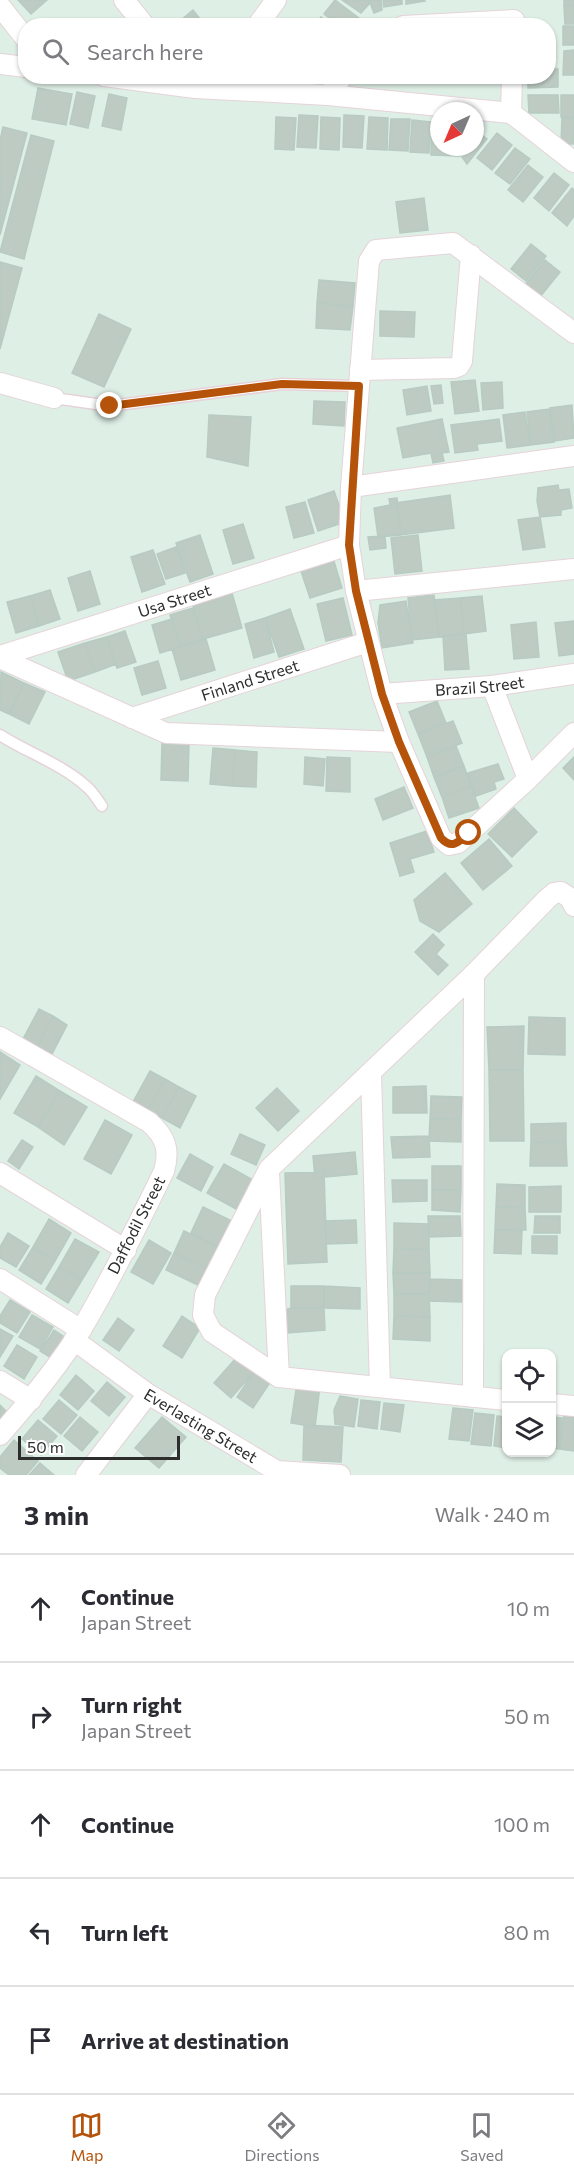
<!DOCTYPE html>
<html lang="en">
<head>
<meta charset="utf-8">
<style>
  body { margin:0; font-family:Commissioner,sans-serif; background:#f2f2f3; color:#2b2b33 }
  .controls { position:absolute; right:18px; bottom:18px; display:grid; overflow:hidden; border-radius:12px; box-shadow:0 2px 4px #0004 }
  .controls button { width:54px; height:54px; display:grid; place-items:center; padding:0; border:0; border-bottom:2px solid #e1e1e2; background:#fff; color:#2b2b33; font:30px sans-serif }
  .compass { position:absolute; left:430px; top:102px; width:54px; height:54px; border-radius:50%; background:#fff; box-shadow:0 2px 4px #0004; rotate:224deg }
  .scale { position:absolute; left:18px; bottom:15px; width:162px; box-sizing:border-box; padding-left:6px; border:3px solid #2d2d2d; border-top:0; font-size:16px; line-height:21px; white-space:nowrap; color:#2d2d2d; -webkit-text-stroke:4px #fff; paint-order:stroke }
  .stop { position:absolute; width:18px; height:18px; margin:-14px; border:4px solid #b45309; border-radius:50%; background:#fff }
  .stop.end { background:#b45309; border-color:#fff; box-shadow:0 2px 6px #0008 }
  .list { margin:0; padding:0; list-style:none }
  h2 { display:flex; justify-content:space-between; align-items:center; height:78px; margin:0; padding:0 24px; font-size:26px }
  h2 small { font-size:20px; font-weight:400; color:#7c7c81 }
  .list li { display:grid; grid-template-columns:39px 1fr auto; gap:18px; align-items:center; box-sizing:border-box; height:108px; padding:0 24px; border-top:2px solid #e1e1e2 }
  .list b { display:block; font-size:22px; white-space:nowrap }
  .list p { margin:0; font-size:20px; white-space:nowrap; color:#7c7c81 }
  .list em { font-size:20px; font-style:normal; color:#7c7c81 }
  .icon { flex:none; width:33px; height:33px; fill:none; stroke:currentColor; stroke-width:2; stroke-linecap:round; stroke-linejoin:round }
  .map { position:relative; flex:none; width:574px; height:1475px; overflow:hidden }
  .search { position:absolute; background:#fff; box-shadow:0 2px 4px #0004; left:18px; right:18px; top:18px; height:66px; display:flex; align-items:center; gap:15px; box-sizing:border-box; padding:0 21px; border-radius:24px; color:#7c7c81; font-size:22px }
  .sheet { height:618px; background:#fff }
  nav { display:flex; justify-content:space-around; align-items:center; box-sizing:border-box; height:84px; border-top:2px solid #e1e1e2; background:#fff; font-size:16px; color:#7c7c81 }
  nav a { display:grid; justify-items:center; gap:3px }
  nav .on { color:#b45309 }
  .map>svg:first-child { display:block }
  .building { fill:#becbc3; stroke:#b7cbc2; stroke-width:1.5 }
  .lines { fill:none; stroke-linecap:round; stroke-linejoin:round }
  .lane-casing { stroke:#e6d3d9; stroke-width:13 }
  .street-casing { stroke:#e6d3d9; stroke-width:22 }
  .lane { stroke:#fff; stroke-width:10 }
  .street { stroke:#fff; stroke-width:20 }
  .route { stroke:#b45309; stroke-width:8 }
  .labels { text-anchor:middle; stroke-width:4.5; stroke-linejoin:round; paint-order:stroke }
  .street-label { font-size:16px; fill:#2d2d2d; stroke:#fff }
</style>
</head>
<body>
<div class="map">
<svg width="574" height="1475" viewBox="0 0 574 1475">
  <rect width="100%" height="100%" fill="#deefe6"/>
  <!-- building -->
  <path class="building" d="M18,0h29l-16,14z
    M335,0l29,22 -3,4h-22l-15,-12z
    M342,0h26l1,4 -8,9z
    M369,0h12l1,10 -8,3z
    M383,0h19v4l-18,3z
    M406,0h18l1,1 -19,3z
    M564,0h10v6h-10z
    M564,6h10v18h-9z
    M193,10l11,14 -30,2z
    M321,17l11,9h-18z
    M563,26h11v19h-11z
    M574,50v25h-11l1,-24z
    M548,69h10v18l-30,1v-12h20z
    M280,76h12l-5,7z
    M292,76h18l-6,9z
    M454,76h32v5h-32z
    M38,88l34,6 -6,31 -34,-6z
    M77,92l18,4 -7,32 -18,-4z
    M109,94l18,4 -6,32 -19,-4z
    M528,95h30l1,18h-30z
    M561,95h13v22h-13z
    M299,115l19,1 -2,32 -19,-1z
    M344,115l20,1 -2,32 -19,-1z
    M276,117l20,1 -2,32 -19,-1z
    M321,117l19,1 -1,32 -19,-1z
    M369,117l19,1 -1,32 -20,-1z
    M562,118h12v26h-13z
    M391,119h19l-2,32 -19,-1z
    M412,120l19,2 -2,31 -19,-1z
    M432,123h7v24h21v9l-29,-1z
    M3,127l24,6 -27,102v-95z
    M475,130l12,9 -20,25 -5,-7 1,-10h12z
    M497,133l15,12 -20,25 -15,-12z
    M31,135l23,6 -30,118 -24,-7z
    M515,148l15,11 -20,25 -15,-11z
    M528,165l15,12 -20,25 -15,-12z
    M554,173l15,12 -20,26 -15,-13z
    M572,188l2,2v26l-7,10 -15,-13z
    M424,198l4,32 -28,3 -4,-31z
    M531,244l15,12 -20,25 -15,-12z
    M545,260l15,12 -20,25 -15,-12z
    M0,262l22,6 -22,81z
    M319,280l36,3 -2,23 -36,-3z
    M317,303l36,3 -3,24 -34,-2z
    M380,311l35,1 -1,25 -34,-1z
    M99,314l32,15 -27,58 -32,-14z
    M475,380l4,31 -24,3 -4,-32z
    M502,382l1,26 -20,2 -2,-27z
    M441,385l2,18 -9,1 -3,-18z
    M427,386l4,25 -24,4 -4,-25z
    M314,401l31,1 -1,24 -31,-2z
    M572,405l2,33 -19,3 -5,-33z
    M549,409l5,33 -23,3 -4,-33z
    M525,412l5,33 -23,3 -4,-33z
    M209,415l42,2 -3,49 -41,-9z
    M442,419l7,33 -7,1 2,8 -11,2 -2,-10 -28,5 -6,-30z
    M499,419l3,22 -25,3 1,6 -23,3 -4,-28z
    M558,485l1,5 10,-1 3,19 -11,2v5l-21,2 -3,-16 1,-13z
    M334,491l11,31 -27,9 -10,-31z
    M450,495l4,33 -53,7 -5,-32z
    M397,498l4,37 -23,2 -4,-29 16,-3 -1,-6z
    M305,502l9,31 -20,5 -8,-31z
    M540,517l5,30 -22,3 -5,-30z
    M243,524l11,34 -21,6 -10,-34z
    M200,535l13,39 -23,8 -14,-39z
    M418,535l4,36 -27,3 -4,-36z
    M385,536l1,12 -16,2 -2,-13z
    M176,547l9,26 -19,6 -9,-25z
    M153,550l12,34 -23,8 -11,-35z
    M333,558l9,30 -32,10 -10,-30z
    M90,571l10,33 -22,7 -10,-33z
    M50,590l10,29 -21,7 -9,-30z
    M232,593l10,35 -39,11 -11,-36z
    M434,595l5,42 -27,3 -4,-42z
    M30,596l9,30 -23,7 -9,-31z
    M482,596l4,35 -22,3 -4,-36z
    M343,598l9,37 -26,6 -9,-37z
    M460,598l4,36 -25,3 -5,-37z
    M406,601l7,42 -31,5 -4,-25 2,-18z
    M193,608l10,31 -23,7 -10,-31z
    M290,609l14,40 -25,8 -14,-39z
    M265,618l9,34 -20,6 -9,-34z
    M172,619l8,28 -20,6 -8,-28z
    M574,621v33l-15,2 -4,-33z
    M536,622l3,35 -25,2 -3,-34z
    M125,631l11,31 -19,6 -10,-31z
    M466,634l3,35 -24,1 -2,-34z
    M107,637l9,27 -21,8 -10,-29z
    M206,639l9,31 -34,10 -9,-31z
    M85,643l10,29 -27,9 -10,-29z
    M158,661l8,27 -24,7 -8,-27z
    M1,672l23,11 -15,31 -9,-4z
    M24,683l21,9 -16,32 -20,-10z
    M437,701l9,22 -28,11 -9,-22z
    M453,721l9,22 -35,14 -9,-23z
    M162,742l27,1 -1,38 -27,-1z
    M456,746l8,20 -30,11 -7,-20z
    M213,748l22,2 -3,36 -22,-2z
    M235,750l22,2 -1,35 -24,-1z
    M305,757l20,2 -2,27 -19,-2z
    M327,757l23,1v34l-24,-1z
    M574,757v23l-11,-12z
    M498,764l6,15 -10,3 2,7 -20,7 -8,-23z
    M464,766l7,20 -29,11 -8,-20z
    M471,786l8,22 -30,10 -7,-21z
    M404,787l9,21 -30,12 -8,-21z
    M514,808l23,24 -25,25 -24,-23z
    M427,831l7,21 -24,7 4,13 -14,4 -10,-33z
    M489,839l23,27 -29,24 -22,-27z
    M445,873l27,31 -33,28 -19,-11 -6,-21z
    M433,934l11,11 -8,9 12,11 -10,10 -23,-23z
    M39,1009l14,7 -16,31 -14,-8z
    M53,1016l14,9 -15,29 -15,-7z
    M529,1017l36,1v37l-37,-1z
    M524,1026l-1,44h-34l-2,-43z
    M0,1052l20,13 -20,34z
    M489,1070h34l1,71h-34z
    M150,1071l15,8 -17,31 -15,-8z
    M36,1076l24,15 -22,36 -24,-14z
    M165,1079l14,8 -17,31 -14,-8z
    M426,1086l1,27h-34v-26z
    M179,1087l17,9 -16,32 -18,-10z
    M277,1088l22,23 -21,20 -22,-23z
    M60,1091l27,16 -23,38 -26,-18z
    M431,1096l31,1 -1,23 -31,-1z
    M430,1119l31,1v22l-32,-1z
    M105,1120l27,15 -21,39 -27,-15z
    M566,1123v20l-35,-1v-18z
    M240,1134l25,11 -9,20 -25,-11z
    M429,1136l1,21 -37,1 -2,-21z
    M22,1140l11,7 -14,22 -11,-8z
    M531,1142l35,1 1,23h-37z
    M355,1152l2,22 -42,4 -2,-22z
    M190,1154l23,13 -12,24 -24,-13z
    M224,1164l29,16 -17,29 -29,-16z
    M432,1166h29v24h-29z
    M324,1172l3,90 -39,2 -3,-91z
    M392,1180h35v21l-34,1z
    M497,1184l28,1v23l-29,-1z
    M561,1186v26h-32v-25z
    M432,1190h29l-1,22 -28,-2z
    M203,1207l31,15 -13,26 -30,-15z
    M496,1207l29,1 1,22h-31z
    M428,1216h32l1,20 -32,1z
    M535,1216h25v17h-26z
    M49,1219l22,14 -16,28 -22,-14z
    M356,1220l1,23 -31,1 -1,-23z
    M394,1223l35,1v25l-35,-1z
    M495,1230l27,1 -1,23 -27,-1z
    M184,1231l33,16 -9,22 -34,-16z
    M8,1233l21,13 -13,21 -16,-9v-11z
    M532,1236h25v18l-25,-1z
    M75,1239l24,13 -17,28 -23,-13z
    M149,1240l22,13 -18,31 -22,-12z
    M33,1247l22,14 -14,23 -22,-14z
    M394,1248l35,1 1,24h-37z
    M174,1253l34,16 -8,17 -34,-16z
    M59,1267l23,13 -14,23 -22,-14z
    M393,1273h37l-1,21h-35z
    M430,1279l33,1 -1,22 -33,-1z
    M291,1286h33v22h-33z
    M324,1286l36,2v21l-36,-1z
    M394,1294h35l1,23 -36,-1z
    M10,1300l20,12 -13,21 -17,-10v-7z
    M291,1308h33l1,22 -38,3 -2,-23z
    M32,1315l21,12 -13,22 -21,-12z
    M182,1316l18,12 -18,30 -19,-12z
    M394,1316l36,1v24l-37,-2z
    M118,1318l16,12 -15,21 -16,-11z
    M0,1329l13,7 -13,21z
    M54,1330l12,8 -13,21 -13,-8z
    M17,1345l20,12 -13,22 -20,-13z
    M236,1358l17,15 -22,25 -17,-15z
    M253,1373l16,11 -16,24 -16,-11z
    M76,1375l18,16 -16,19 -18,-15z
    M107,1382l18,15 -16,19 -18,-15z
    M297,1383l23,3 -5,41 -24,-4z
    M340,1396l18,3 -4,28 -19,-3 -1,-14z
    M59,1400l18,15 -16,19 -18,-15z
    M361,1400l19,2 -3,27 -19,-3z
    M384,1403l20,2 -4,27 -19,-3z
    M0,1405l6,6 -6,10z
    M453,1408l20,2 -4,31 -20,-2z
    M475,1413l19,2 -3,31 -20,-2z
    M564,1415l10,1v35l-14,-2z
    M497,1416l9,1v31l-12,-2z
    M80,1417l18,15 -16,19 -18,-15z
    M162,1417l24,20 -27,31 -24,-20z
    M552,1417l10,1 -3,31 -7,-1z
    M38,1420l19,16 -16,19 -19,-16z
    M304,1425l39,2 -2,35 -38,-2z
    M14,1440l24,21 -12,14h-17l-9,-7v-11z
    M40,1463l14,12h-25z"/>
  <g class="lines">
    <defs>
      <path id="lane" d="M54,398l56,8 172,-22 77,2
        M0,735c28,18 62,29 87,52 6,5 10,12 15,19"/>
      <g id="street">
        <path d="M124,0l21,26"/>
        <path d="M0,6l26,33"/>
        <path d="M257,26l19,-26"/>
        <path d="M403,26l111,-6v6"/>
        <path d="M0,64l26,3"/>
        <path d="M104,76l91,12 133,7"/>
        <path d="M343,76l-15,19 183,18"/>
        <path d="M511,113l63,49"/>
        <path d="M511,113l1,-37"/>
        <path d="M574,333l-121,-90 -77,7 -7,11 -18,226 -2,58 7,46 26,103 17,48 42,96 8,7 9,-2 70,-64 46,-46"/>
        <path d="M360,370l94,-2 5,-2 3,-5 9,-106"/>
        <path d="M0,383l54,15"/>
        <path d="M351,487l223,-31"/>
        <path d="M356,591l218,-22"/>
        <path id="s1" d="M0,656l349,-111"/>
        <path d="M0,658l166,75 233,9"/>
        <path d="M492,686l36,93"/>
        <path id="s2" d="M382,694l110,-8 82,-12"/>
        <path id="s3" d="M132,718l236,-76"/>
        <path d="M0,1037l149,85c17,15 21,28 15,49 -26,54 -52,107 -83,159 -23,37 -52,72 -81,105"/>
        <path d="M371,1073l9,314"/>
        <path d="M269,1172l10,205"/>
        <path d="M0,1173l126,77"/>
        <path d="M0,1279l81,51"/>
        <path id="s4" d="M74,1340l74,54 129,77 63,4"/>
        <path d="M0,1381l31,19"/>
        <path d="M473,1397l1,-423"/>
        <path d="M506,1400l-227,-23 -67,-45 -9,-17 2,-20 64,-126 205,-195 73,-75 7,-6 7,-1 9,6 4,8"/>
        <path d="M552,1404l22,2"/>
        <path d="M86,1475l62,-81"/>
      </g>
    </defs>
    <!-- lane casing -->
    <use href="#lane" class="lane-casing"/>
    <!-- street casing -->
    <use href="#street" class="street-casing"/>
    <!-- lane -->
    <use href="#lane" class="lane"/>
    <!-- street -->
    <use href="#street" class="street"/>
  </g>
  <g class="lines">
    <!-- route -->
    <path class="route" d="M110,406l172,-22 77,2 -10,159 7,46 26,103 17,48 42,96c11,12 18,4 28,-5"/>
  </g>
  <g class="labels">
    <!-- street labels -->
    <g class="street-label">
      <text dy="6" stroke="none"><textPath href="#s1" startOffset="183">Usa Street</textPath></text>
      <text dy="6" stroke="none"><textPath href="#s3" startOffset="124">Finland Street</textPath></text>
      <text dy="6" stroke="none"><textPath href="#s2" startOffset="98">Brazil Street</textPath></text>
      <text transform="translate(136 1225) rotate(-63)" y="6">Daffodil Street</text>
      <text dy="6" stroke="none"><textPath href="#s4" startOffset="153">Everlasting Street</textPath></text>
    </g>
  </g>
</svg>
<div class="controls">
<button><svg class="icon" aria-label="locate" viewBox="0 0 24 24"><circle cx="12" cy="12" r="6"/><path d="M12 2v4M12 18v4M2 12h4M18 12h4"/></svg></button>
<button><svg class="icon" aria-label="layers" viewBox="0 0 24 24"><path d="M12 4l9 5-9 5-9-5zM3 14l9 5 9-5"/></svg></button>
</div>
<svg class="compass" viewBox="-18 -18 36 36"><path d="M0-13l5 13h-10z" fill="#e53935"/><path d="M0 13l5-13h-10z" fill="#7c7c81"/></svg>
<div class="scale">50 m</div>
<div class="stop" style="left:469px;top:833px"></div>
<div class="stop end" style="left:110px;top:406px"></div>
<div class="search"><svg class="icon" aria-label="search" viewBox="0 0 24 24"><circle cx="10" cy="10" r="6"/><path d="M15 15l6 6"/></svg>Search here</div>
</div>
<section class="sheet">
<h2>3 min<small>Walk · 240 m</small></h2>
<ul class="list">
<li><svg class="icon" aria-label="ahead" viewBox="0 0 24 24"><path d="M12 20V5M6 11l6-6 6 6"/></svg><div><b>Continue</b><p>Japan Street</p></div><em>10 m</em></li>
<li><svg class="icon" aria-label="right" viewBox="0 0 24 24"><path d="M7 20v-9h11M14 6l5 5-5 5"/></svg><div><b>Turn right</b><p>Japan Street</p></div><em>50 m</em></li>
<li><svg class="icon" aria-label="ahead" viewBox="0 0 24 24"><path d="M12 20V5M6 11l6-6 6 6"/></svg><div><b>Continue</b></div><em>100 m</em></li>
<li><svg class="icon" aria-label="left" viewBox="0 0 24 24"><path d="M17 20v-9H6M10 6l-5 5 5 5"/></svg><div><b>Turn left</b></div><em>80 m</em></li>
<li><svg class="icon" aria-label="arrive" viewBox="0 0 24 24"><path d="M6 21V4h12l-3 4 3 4H6"/></svg><div><b>Arrive at destination</b></div></li>
</ul>
</section>
<nav>
<a class="on"><svg class="icon" aria-label="map" viewBox="0 0 24 24"><path d="M3 6l6-2 6 2 6-2v14l-6 2-6-2-6 2zM9 4v14M15 6v14"/></svg>Map</a>
<a><svg class="icon" aria-label="directions" viewBox="0 0 24 24"><path d="M12 3l9 9-9 9-9-9zM9 14v-3h6M13 9l2 2-2 2"/></svg>Directions</a>
<a><svg class="icon" aria-label="saved" viewBox="0 0 24 24"><path d="M7 4h10v16l-5-4-5 4z"/></svg>Saved</a>
</nav>
</body>
</html>
